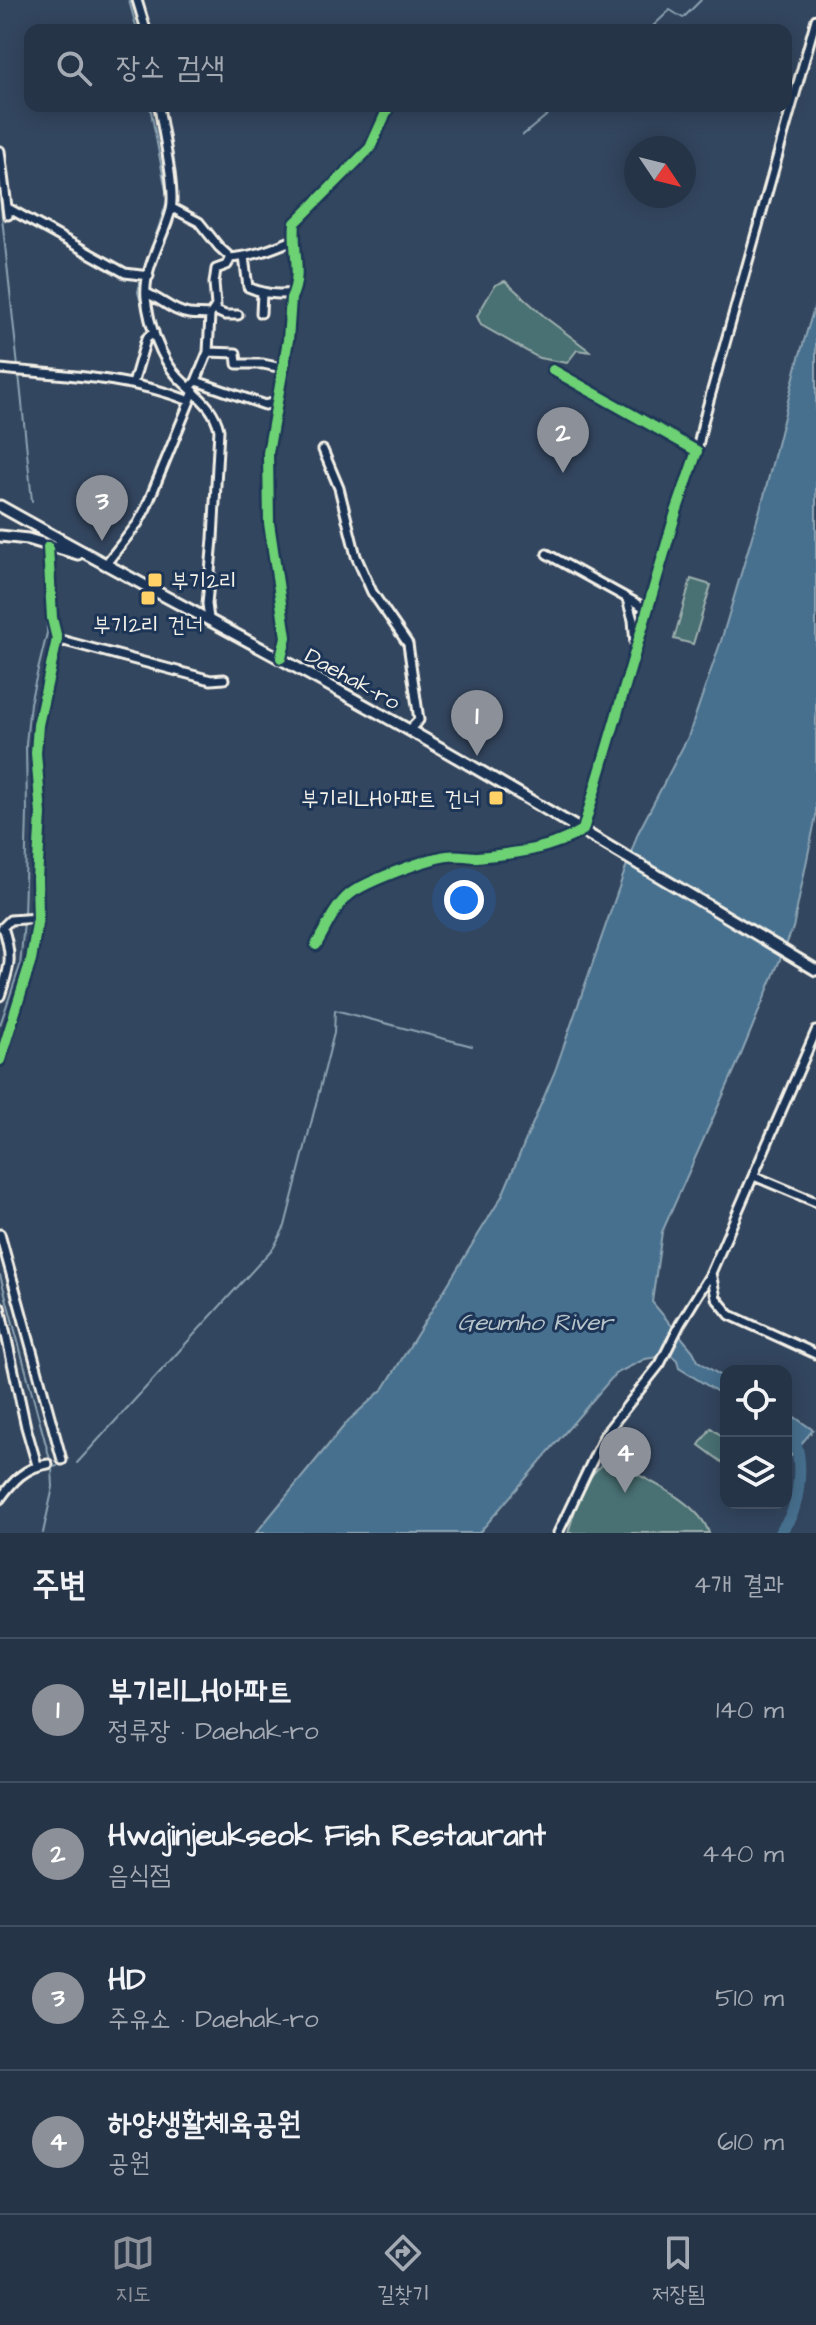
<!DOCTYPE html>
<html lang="ko">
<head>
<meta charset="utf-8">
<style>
  body { margin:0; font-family:"Architects Daughter","Poor Story",sans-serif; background:#323f52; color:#f1f3f6 }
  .controls { position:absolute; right:24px; bottom:24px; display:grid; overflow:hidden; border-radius:16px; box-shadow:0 4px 20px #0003 }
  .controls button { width:72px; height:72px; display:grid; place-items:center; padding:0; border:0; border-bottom:2px solid #424f60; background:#263447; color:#f1f3f6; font:40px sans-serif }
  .compass { position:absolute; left:624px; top:136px; width:72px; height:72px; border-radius:50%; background:#263447; box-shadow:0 4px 20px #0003; rotate:125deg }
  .you { position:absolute; left:464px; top:900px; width:28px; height:28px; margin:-20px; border:6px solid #fff; border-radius:50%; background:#1a73e8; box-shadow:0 0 0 12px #1a73e833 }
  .badge { display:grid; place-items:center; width:52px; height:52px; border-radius:50%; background:#8c9099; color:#fff; font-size:26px; font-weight:700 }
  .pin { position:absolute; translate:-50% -66px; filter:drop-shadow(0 2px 4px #0008) }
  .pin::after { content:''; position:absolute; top:42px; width:28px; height:24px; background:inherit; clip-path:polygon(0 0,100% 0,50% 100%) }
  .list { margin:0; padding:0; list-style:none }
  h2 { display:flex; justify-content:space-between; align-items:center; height:104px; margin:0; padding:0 32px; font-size:34px }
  h2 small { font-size:26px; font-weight:400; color:#a4aab4 }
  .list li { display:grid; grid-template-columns:52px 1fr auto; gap:24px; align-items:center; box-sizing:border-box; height:144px; padding:0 32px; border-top:2px solid #424f60 }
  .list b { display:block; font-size:30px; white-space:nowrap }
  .list p { margin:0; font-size:26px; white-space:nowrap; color:#a4aab4 }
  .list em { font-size:26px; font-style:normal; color:#a4aab4 }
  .icon { flex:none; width:44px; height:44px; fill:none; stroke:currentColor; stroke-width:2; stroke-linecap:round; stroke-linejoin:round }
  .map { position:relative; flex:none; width:816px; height:1533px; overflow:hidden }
  .search { position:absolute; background:#263447; box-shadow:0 4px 20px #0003; left:24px; right:24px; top:24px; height:88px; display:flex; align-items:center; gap:20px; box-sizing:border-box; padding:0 28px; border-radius:16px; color:#a4aab4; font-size:30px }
  .sheet { height:680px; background:#263447 }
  nav { display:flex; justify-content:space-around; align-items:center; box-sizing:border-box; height:112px; border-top:2px solid #424f60; background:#263447; font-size:22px; color:#a4aab4 }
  nav a { display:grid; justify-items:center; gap:4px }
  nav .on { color:#8c9099 }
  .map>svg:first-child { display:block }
  .green { fill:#487073; stroke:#9eb0ae; stroke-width:2 }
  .water { fill:#47708f; stroke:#8ca4b3; stroke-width:2 }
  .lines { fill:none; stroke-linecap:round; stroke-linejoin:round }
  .stream { stroke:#8ca4b3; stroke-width:2 }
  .river { stroke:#47708f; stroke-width:12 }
  .minor-casing { stroke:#f4f1e8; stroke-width:13 }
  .secondary-casing { stroke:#f4f1e8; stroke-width:15 }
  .minor { stroke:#1d3557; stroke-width:7 }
  .secondary { stroke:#1d3557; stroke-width:9 }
  .cycleway-casing { stroke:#1d3557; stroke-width:15 }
  .cycleway { stroke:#6cd273; stroke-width:10 }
  .poi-dot { fill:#ffd166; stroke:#1d3557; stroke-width:3 }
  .labels { text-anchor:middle; stroke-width:6; stroke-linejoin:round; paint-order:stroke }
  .poi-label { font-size:22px; fill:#f4f1e8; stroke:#1d3557; text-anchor:start }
  .street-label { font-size:22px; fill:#f4f1e8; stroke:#1d3557 }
  .water-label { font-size:24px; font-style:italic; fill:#b7c4c9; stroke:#1d3557 }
</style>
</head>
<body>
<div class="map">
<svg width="816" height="1533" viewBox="0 0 816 1533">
  <rect width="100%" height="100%" fill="#33465f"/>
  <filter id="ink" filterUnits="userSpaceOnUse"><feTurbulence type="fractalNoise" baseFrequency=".0125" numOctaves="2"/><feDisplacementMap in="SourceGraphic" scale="16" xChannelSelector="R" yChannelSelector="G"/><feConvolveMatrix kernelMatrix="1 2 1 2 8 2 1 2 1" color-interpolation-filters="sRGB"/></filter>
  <g filter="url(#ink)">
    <!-- green -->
    <path class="green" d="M505,281l41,37 45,34 -14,-2 -10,13 -28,-5 -58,-33 -4,-9 18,-31z
      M691,579l20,6 -18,59 -19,-5z
      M711,1428l15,11v26l-27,-20z
      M603,1463h13c28,16 83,38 93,70h-141l15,-49z"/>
    <!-- water -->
    <path class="water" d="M816,301v515l-23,112 -55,134 -76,170 -10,70 41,49 5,10 28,18v18l-47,-29 -2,-8 -6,-5 -26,4 -30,15 -136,159h-223l92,-112 36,-33 118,-192 53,-125 83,-238 50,-96 33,-96 43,-145 34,-135z
      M786,1411l27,19 -23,27 -4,-14z"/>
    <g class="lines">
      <!-- stream -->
      <path class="stream" d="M129,0l8,30
        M649,30l21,-20 13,8 18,-18
        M150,106l17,90
        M523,135l35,-29
        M0,198l18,169
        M145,269l22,-68
        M141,279l-3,13 9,33
        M19,374l13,127
        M24,916l3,-103 -1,-69 4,-41 17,-70 -1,-37
        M0,1025l20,-59 4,-44
        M0,1275l52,192 1,20 -10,46
        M77,1463l197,-216 11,-21 49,-193 1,-23 137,36
        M32,1473l25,-7"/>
      <!-- river -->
      <path class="river" d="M780,1533c4,-7 11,-15 13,-22 7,-21 12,-67 -7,-81"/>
      <defs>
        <path id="minor" d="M137,0l9,30
          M159,106c3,23 17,84 12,104 -7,28 -28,58 -25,88 3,26 14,60 32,79 16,17 36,28 41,53l-6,109 -6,65 2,15
          M0,151l8,64
          M8,208l117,65 24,3
          M172,208l27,14 20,25 12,11c23,-2 41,-9 62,-18
          M244,257l4,30c16,7 28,8 46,6
          M146,293c15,6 27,19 43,21 7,1 14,0 21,1
          M214,310l11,5h13
          M261,313l1,-20
          M208,352l28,1 1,11h26l19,4
          M0,369c63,6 130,8 190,32
          M196,381l69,24 11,-3
          M133,384l13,-45 8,-7
          M190,388l6,-7 12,-29 2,-37 6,-9 -2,-23 2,-14 11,-4 4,-7
          M323,450l16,38 17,68 16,36 36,52 11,76 -10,10
          M697,451l6,-29 113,-403
          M547,554l100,55
          M105,565l33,-42 8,-15 48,-117
          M627,599l6,21 2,24
          M57,639l154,41 13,-1
          M281,658l5,-21 -17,-114 -1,-70 20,-113 3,-42c12,-23 1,-50 4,-75l75,-75 19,-42
          M2,928l8,-8 28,-2
          M316,945c10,-17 19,-39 34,-51 17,-13 76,-35 97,-38 10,-2 20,1 30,1 37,-3 75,-8 106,-27l93,-318 21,-61 -144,-81
          M0,996c10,-29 13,-39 3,-69
          M816,1031l-105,242 5,25 14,17 86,39
          M0,1060l31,-100 7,-42 -1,-39 4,-65 -5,-61 2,-28 19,-86 -5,-21 -4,-71
          M754,1176l62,26
          M0,1234l62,226
          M0,1307l26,120 11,38
          M0,1499c13,-18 25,-32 48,-35
          M558,1533l47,-99 55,-70 20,-40 30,-49"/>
        <path id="secondary" d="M0,506c135,76 274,147 409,224 137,78 272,159 407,240
          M0,536l28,3 50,15"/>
      </defs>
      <!-- minor casing -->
      <use href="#minor" class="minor-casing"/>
      <!-- secondary casing -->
      <use href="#secondary" class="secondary-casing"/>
      <!-- minor -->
      <use href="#minor" class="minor"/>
      <!-- secondary -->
      <use href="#secondary" class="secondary"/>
      <defs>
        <path id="cycleway" d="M281,658l5,-21 -17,-114 -1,-70 20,-113 3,-42c12,-23 1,-50 4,-75l75,-75 19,-42
          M316,945c10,-17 19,-39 34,-51 17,-13 76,-35 97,-38 10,-2 20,1 30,1 37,-3 75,-8 106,-27l93,-318 21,-61 -144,-81
          M0,1060l31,-100 7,-42 -1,-39 4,-65 -5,-61 2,-28 19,-86 -5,-21 -4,-71"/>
      </defs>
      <!-- cycleway casing -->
      <use href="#cycleway" class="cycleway-casing"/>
      <!-- cycleway -->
      <use href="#cycleway" class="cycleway"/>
    </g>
  </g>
  <!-- markers -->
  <g class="poi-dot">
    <rect x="147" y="572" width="16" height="16" rx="4"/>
    <rect x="140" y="590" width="16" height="16" rx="4"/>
    <rect x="488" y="790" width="16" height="16" rx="4"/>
  </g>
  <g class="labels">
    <!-- poi labels -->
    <g class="poi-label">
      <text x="171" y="588">부기2리</text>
      <text x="148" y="632" text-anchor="middle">부기2리 건너</text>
      <text x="480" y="806" text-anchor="end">부기리LH아파트 건너</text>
    </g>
    <!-- street labels -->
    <g class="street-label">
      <text transform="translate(353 678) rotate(29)" y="8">Daehak-ro</text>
    </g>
    <!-- water labels -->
    <g class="water-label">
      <text x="535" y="1330">Geumho River</text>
    </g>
  </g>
</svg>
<div class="controls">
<button><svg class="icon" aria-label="locate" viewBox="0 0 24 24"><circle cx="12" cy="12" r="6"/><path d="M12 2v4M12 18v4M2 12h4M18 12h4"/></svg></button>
<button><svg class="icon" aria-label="layers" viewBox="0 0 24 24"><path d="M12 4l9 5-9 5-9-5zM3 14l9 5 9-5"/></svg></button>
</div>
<svg class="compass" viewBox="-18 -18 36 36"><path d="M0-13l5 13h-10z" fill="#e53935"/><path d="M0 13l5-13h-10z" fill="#a4aab4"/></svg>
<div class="you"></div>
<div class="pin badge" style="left:477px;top:756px">1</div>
<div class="pin badge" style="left:563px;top:473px">2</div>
<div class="pin badge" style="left:102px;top:541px">3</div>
<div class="pin badge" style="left:625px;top:1493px">4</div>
<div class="search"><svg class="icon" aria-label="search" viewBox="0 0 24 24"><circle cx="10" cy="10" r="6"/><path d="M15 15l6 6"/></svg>장소 검색</div>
</div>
<section class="sheet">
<h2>주변<small>4개 결과</small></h2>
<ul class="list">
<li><span class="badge">1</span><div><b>부기리LH아파트</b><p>정류장 · Daehak-ro</p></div><em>140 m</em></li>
<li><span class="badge">2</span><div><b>Hwajinjeukseok Fish Restaurant</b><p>음식점</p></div><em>440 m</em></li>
<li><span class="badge">3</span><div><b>HD</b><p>주유소 · Daehak-ro</p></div><em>510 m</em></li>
<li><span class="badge">4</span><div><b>하양생활체육공원</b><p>공원</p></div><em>610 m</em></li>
</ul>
</section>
<nav>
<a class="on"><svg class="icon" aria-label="map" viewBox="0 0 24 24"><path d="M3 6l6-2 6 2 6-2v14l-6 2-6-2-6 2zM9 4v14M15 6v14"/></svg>지도</a>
<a><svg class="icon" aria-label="directions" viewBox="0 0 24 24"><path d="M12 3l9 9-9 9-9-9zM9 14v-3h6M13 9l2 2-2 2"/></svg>길찾기</a>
<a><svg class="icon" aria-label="saved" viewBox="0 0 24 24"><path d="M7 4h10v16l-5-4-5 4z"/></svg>저장됨</a>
</nav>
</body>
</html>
